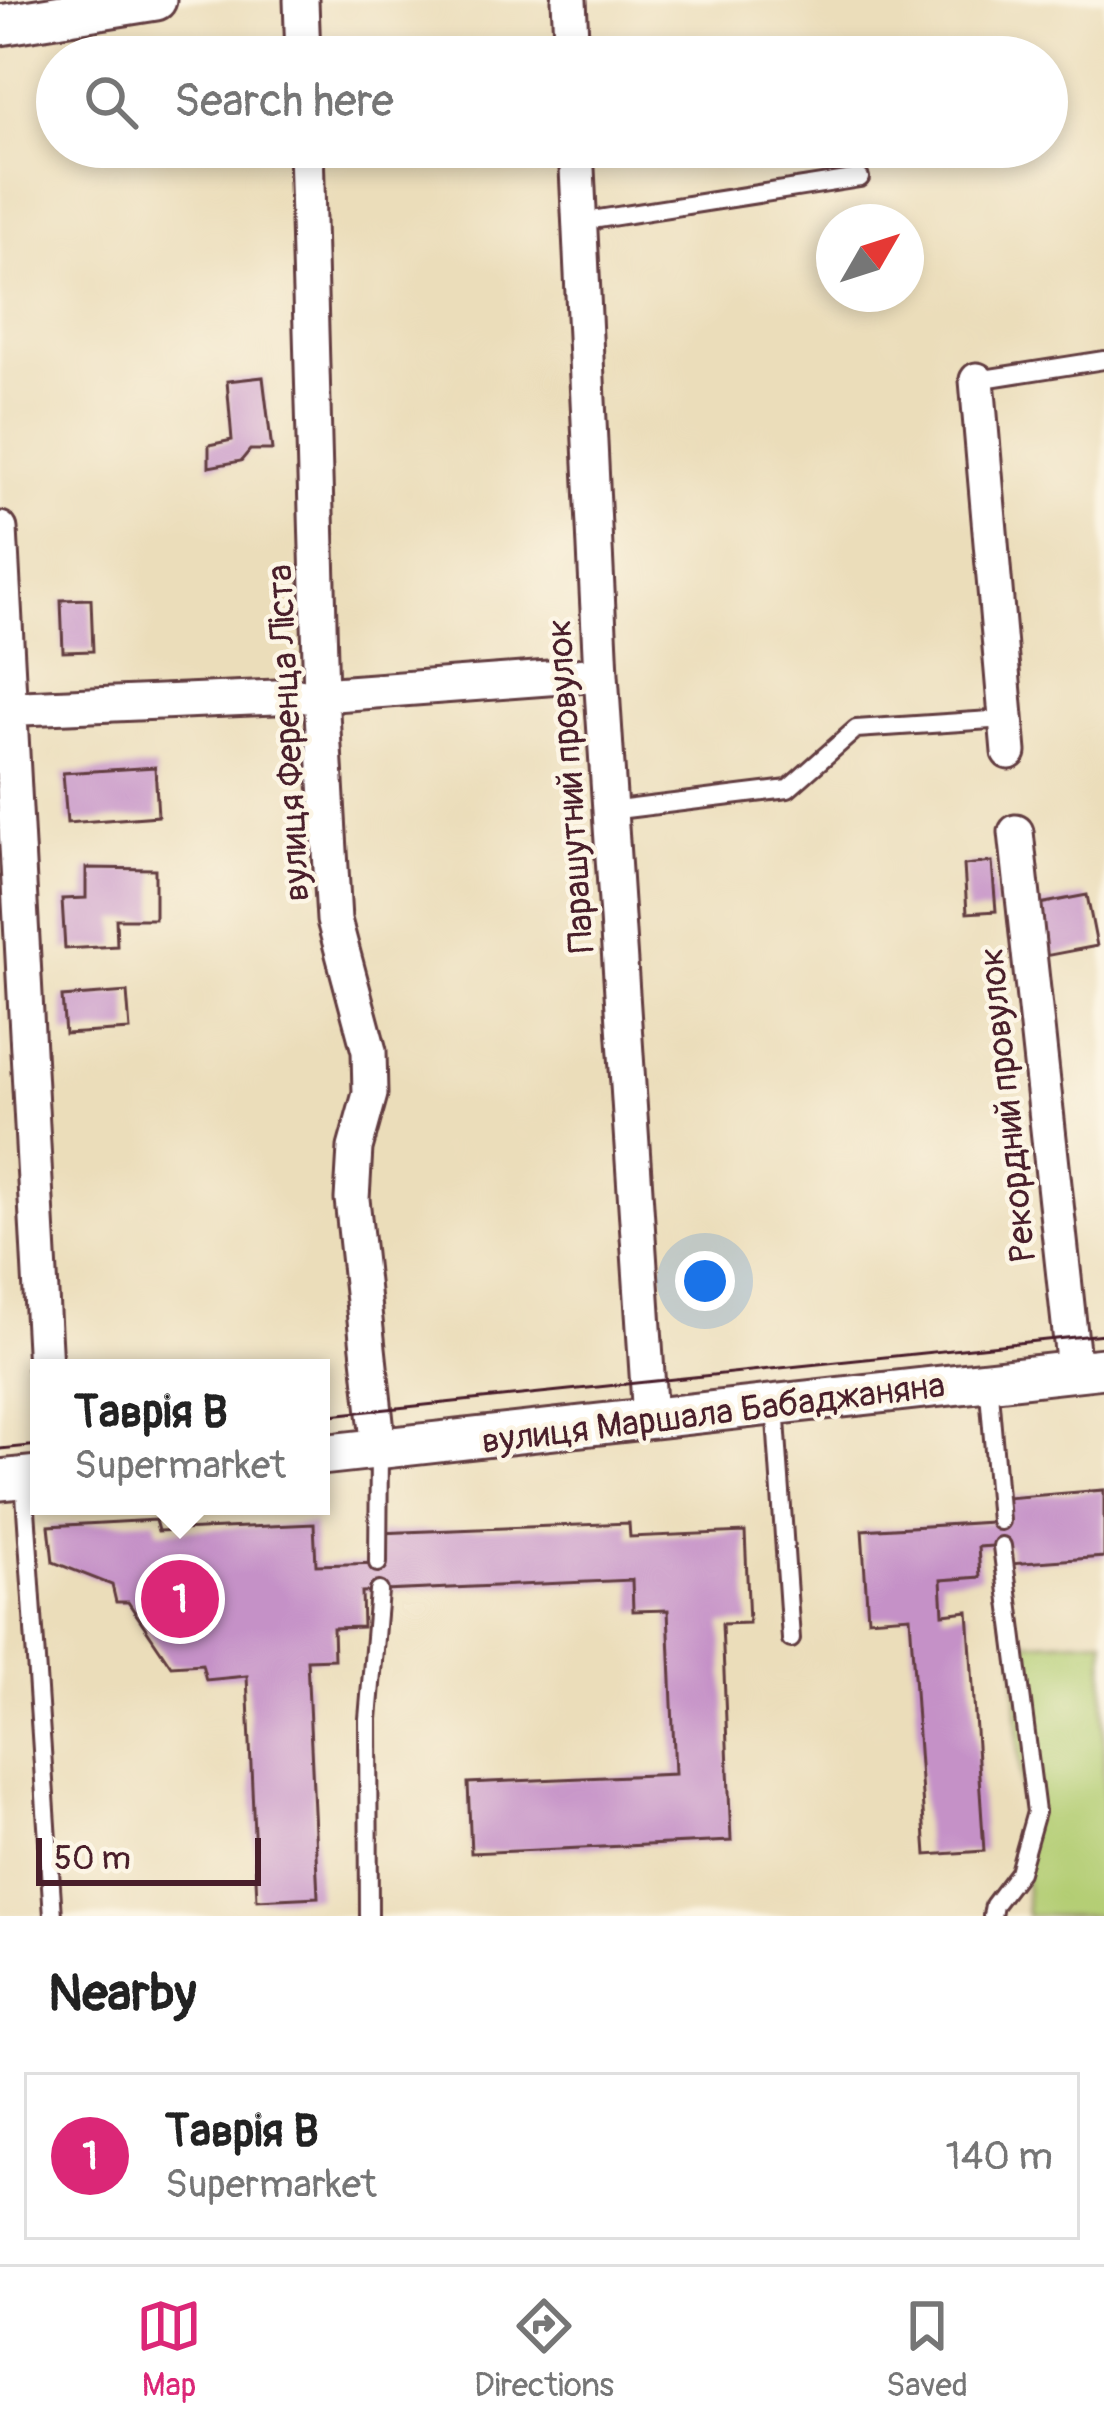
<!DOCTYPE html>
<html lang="en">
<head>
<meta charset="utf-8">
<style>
  body { margin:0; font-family:Pangolin,sans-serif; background:#f2f2f2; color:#222 }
  .compass { position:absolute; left:816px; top:204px; width:108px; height:108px; border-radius:50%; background:#fff; box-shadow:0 6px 18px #0003; rotate:51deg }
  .scale { position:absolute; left:36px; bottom:30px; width:225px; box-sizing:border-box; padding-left:12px; border:6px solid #4a1f2b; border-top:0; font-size:33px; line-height:42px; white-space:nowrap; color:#4a1f2b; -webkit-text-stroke:9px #fcf5e5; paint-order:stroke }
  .you { position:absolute; left:705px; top:1281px; width:42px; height:42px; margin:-30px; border:9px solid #fff; border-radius:50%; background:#1a73e8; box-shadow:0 0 0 18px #1a73e833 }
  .badge { display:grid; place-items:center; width:78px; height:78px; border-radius:50%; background:#db2777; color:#fff; font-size:39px; font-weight:700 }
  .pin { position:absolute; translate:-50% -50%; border:6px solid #fff; box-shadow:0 3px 12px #0006 }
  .popup { position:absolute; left:30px; top:1359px; width:300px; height:156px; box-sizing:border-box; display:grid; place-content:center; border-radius:0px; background:#fff; filter:drop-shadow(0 3px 9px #0005); font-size:39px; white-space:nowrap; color:#767676 }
  .popup b { font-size:45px; color:#222 }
  .popup::after { content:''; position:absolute; left:50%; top:100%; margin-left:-24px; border:24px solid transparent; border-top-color:#fff }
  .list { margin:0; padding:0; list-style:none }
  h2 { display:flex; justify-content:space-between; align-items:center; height:156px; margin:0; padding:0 48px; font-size:51px }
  h2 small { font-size:39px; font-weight:400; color:#767676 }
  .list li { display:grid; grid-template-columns:78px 1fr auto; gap:36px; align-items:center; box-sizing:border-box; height:168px; margin:0 24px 24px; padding:0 24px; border:3px solid #e0e0e0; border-radius:0px }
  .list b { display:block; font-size:45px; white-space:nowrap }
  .list p { margin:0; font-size:39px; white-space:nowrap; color:#767676 }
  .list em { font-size:39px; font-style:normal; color:#767676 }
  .icon { flex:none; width:66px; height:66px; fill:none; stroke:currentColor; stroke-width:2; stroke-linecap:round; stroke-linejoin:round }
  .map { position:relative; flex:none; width:1104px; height:1916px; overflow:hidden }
  .search { position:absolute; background:#fff; box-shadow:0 6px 18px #0003; left:36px; right:36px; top:36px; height:132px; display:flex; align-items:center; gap:30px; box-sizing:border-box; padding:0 42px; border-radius:66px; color:#767676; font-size:45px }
  .sheet { height:348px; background:#fff }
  nav { display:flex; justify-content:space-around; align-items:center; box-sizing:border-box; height:168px; border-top:3px solid #e0e0e0; background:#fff; font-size:33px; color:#767676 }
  nav a { display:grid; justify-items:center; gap:6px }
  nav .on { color:#db2777 }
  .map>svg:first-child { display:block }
  .green { fill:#b3cd73; stroke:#7e764f; stroke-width:3 }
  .building { fill:#c591c7 }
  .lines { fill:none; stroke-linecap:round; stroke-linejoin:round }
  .service-casing { stroke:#623c40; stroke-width:22 }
  .minor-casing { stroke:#623c40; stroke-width:39 }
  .tertiary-casing { stroke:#623c40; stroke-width:45 }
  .service { stroke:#fff; stroke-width:16 }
  .minor { stroke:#fff; stroke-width:33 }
  .tertiary { stroke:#fff; stroke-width:39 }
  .tram { stroke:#4a1f2b; stroke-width:3 }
  .labels { text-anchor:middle; stroke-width:9; stroke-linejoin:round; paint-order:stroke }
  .street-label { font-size:36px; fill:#4a1f2b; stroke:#fcf5e5 }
</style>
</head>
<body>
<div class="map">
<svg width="1104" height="1916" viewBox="0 0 1104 1916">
  <rect width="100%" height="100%" fill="#fcf5e5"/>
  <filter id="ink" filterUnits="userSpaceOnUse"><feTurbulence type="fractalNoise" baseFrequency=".00833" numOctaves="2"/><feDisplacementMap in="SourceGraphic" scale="24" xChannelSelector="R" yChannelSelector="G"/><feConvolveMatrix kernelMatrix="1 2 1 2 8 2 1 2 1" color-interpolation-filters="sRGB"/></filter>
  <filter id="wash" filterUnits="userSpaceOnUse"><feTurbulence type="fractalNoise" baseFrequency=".004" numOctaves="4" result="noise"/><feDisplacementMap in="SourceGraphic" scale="48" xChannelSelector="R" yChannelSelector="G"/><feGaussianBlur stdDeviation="2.7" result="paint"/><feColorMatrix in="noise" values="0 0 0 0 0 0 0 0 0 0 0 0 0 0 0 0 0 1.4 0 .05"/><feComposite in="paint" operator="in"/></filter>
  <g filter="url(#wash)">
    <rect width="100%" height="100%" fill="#ebddba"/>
    <!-- green -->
    <path class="green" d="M1104,1639v277h-77l-13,-273z"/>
    <g id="blocks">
      <!-- building -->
      <path class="building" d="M263,377l9,73h-22l-9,11 -32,6v-22l23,-5 -5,-59z
        M91,599l2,52 -30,1 -2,-52z
        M155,767l3,49 -91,7 -4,-50z
        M992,862l4,49 -29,2 -3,-48z
        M86,868l69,1v50h-39l1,27 -52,3 -3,-50 24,-1z
        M1087,895l10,51 -52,10 -11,-51z
        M127,992l3,38 -65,4 -3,-37z
        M1104,1490v67l-94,7 -1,-19 -31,2 2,30 -39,3 2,34 25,-3 16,240 -58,4 -16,-239 -42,3 -6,-89 145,-9 -2,-23z
        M155,1520l3,11 156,-7 2,41 64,-2 -1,-30 250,-10 1,14 115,-5 4,91 -27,1 9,217 -260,12 -3,-70 207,-9 -7,-164 -35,1 -1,-31 -270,12 1,35 -30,1 1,31 -27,1 11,237 -61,3 -10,-224 -41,4 -4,-16 -31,2 -43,-64h-12l-4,-17 -59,-23 -4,-36z"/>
    </g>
  </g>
  <g filter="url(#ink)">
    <use href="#blocks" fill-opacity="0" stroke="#623c40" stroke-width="3"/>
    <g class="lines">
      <defs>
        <path id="service" d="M579,222l281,-44
          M977,380l127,-20
          M609,811l179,-22 68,-60 150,-10
          M988,1380l12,141
          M775,1405l16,234
          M24,1479l29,437
          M378,1563l1,-112
          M369,1916l-1,-197 11,-128
          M992,1916l2,-11 25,-33 17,-60 -34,-266"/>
        <path id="minor" d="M301,0l2,57
          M569,0l3,57
          M306,147l15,548 13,225 35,131 1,43 -15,54 -3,51 27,251
          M576,147l25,527 49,745
          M977,380l32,372
          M0,529l45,839
          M0,709l321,-14 280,-21
          M1016,832l58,538"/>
        <path id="tertiary" d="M0,25l156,-25
          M321,1455l783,-87
          M0,1480l39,-4"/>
      </defs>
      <!-- service casing -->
      <use href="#service" class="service-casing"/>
      <!-- minor casing -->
      <use href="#minor" class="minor-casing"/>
      <!-- tertiary casing -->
      <use href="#tertiary" class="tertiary-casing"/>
      <!-- service -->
      <use href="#service" class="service"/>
      <!-- minor -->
      <use href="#minor" class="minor"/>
      <!-- tertiary -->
      <use href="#tertiary" class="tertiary"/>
      <!-- tram -->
      <path class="tram" d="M321,1416l783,-82
        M0,1449l39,-4"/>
    </g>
  </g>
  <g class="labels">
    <!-- street labels -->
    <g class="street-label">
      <text transform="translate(287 733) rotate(-93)" y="13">вулиця Ференца Ліста</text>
      <text transform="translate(569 786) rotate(-94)" y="13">Парашутний провулок</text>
      <text transform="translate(1006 1105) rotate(-96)" y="13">Рекордний провулок</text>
      <text transform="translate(713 1412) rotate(-7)" y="13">вулиця Маршала Бабаджаняна</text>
    </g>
  </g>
</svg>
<svg class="compass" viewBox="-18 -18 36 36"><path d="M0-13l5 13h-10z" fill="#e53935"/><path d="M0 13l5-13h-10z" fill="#767676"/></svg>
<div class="scale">50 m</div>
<div class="you"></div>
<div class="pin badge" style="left:180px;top:1599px">1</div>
<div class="popup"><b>Таврія В</b>Supermarket</div>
<div class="search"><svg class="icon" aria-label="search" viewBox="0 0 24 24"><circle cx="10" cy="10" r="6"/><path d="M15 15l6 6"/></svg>Search here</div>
</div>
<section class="sheet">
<h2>Nearby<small></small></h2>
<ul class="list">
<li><span class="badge">1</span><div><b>Таврія В</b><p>Supermarket</p></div><em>140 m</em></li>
</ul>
</section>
<nav>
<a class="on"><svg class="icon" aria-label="map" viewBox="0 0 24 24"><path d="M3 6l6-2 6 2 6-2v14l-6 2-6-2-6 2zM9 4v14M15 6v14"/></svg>Map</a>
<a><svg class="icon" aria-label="directions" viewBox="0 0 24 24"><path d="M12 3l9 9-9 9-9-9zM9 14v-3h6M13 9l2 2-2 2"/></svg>Directions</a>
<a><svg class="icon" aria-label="saved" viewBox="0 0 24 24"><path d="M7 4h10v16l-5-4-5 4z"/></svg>Saved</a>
</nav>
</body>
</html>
